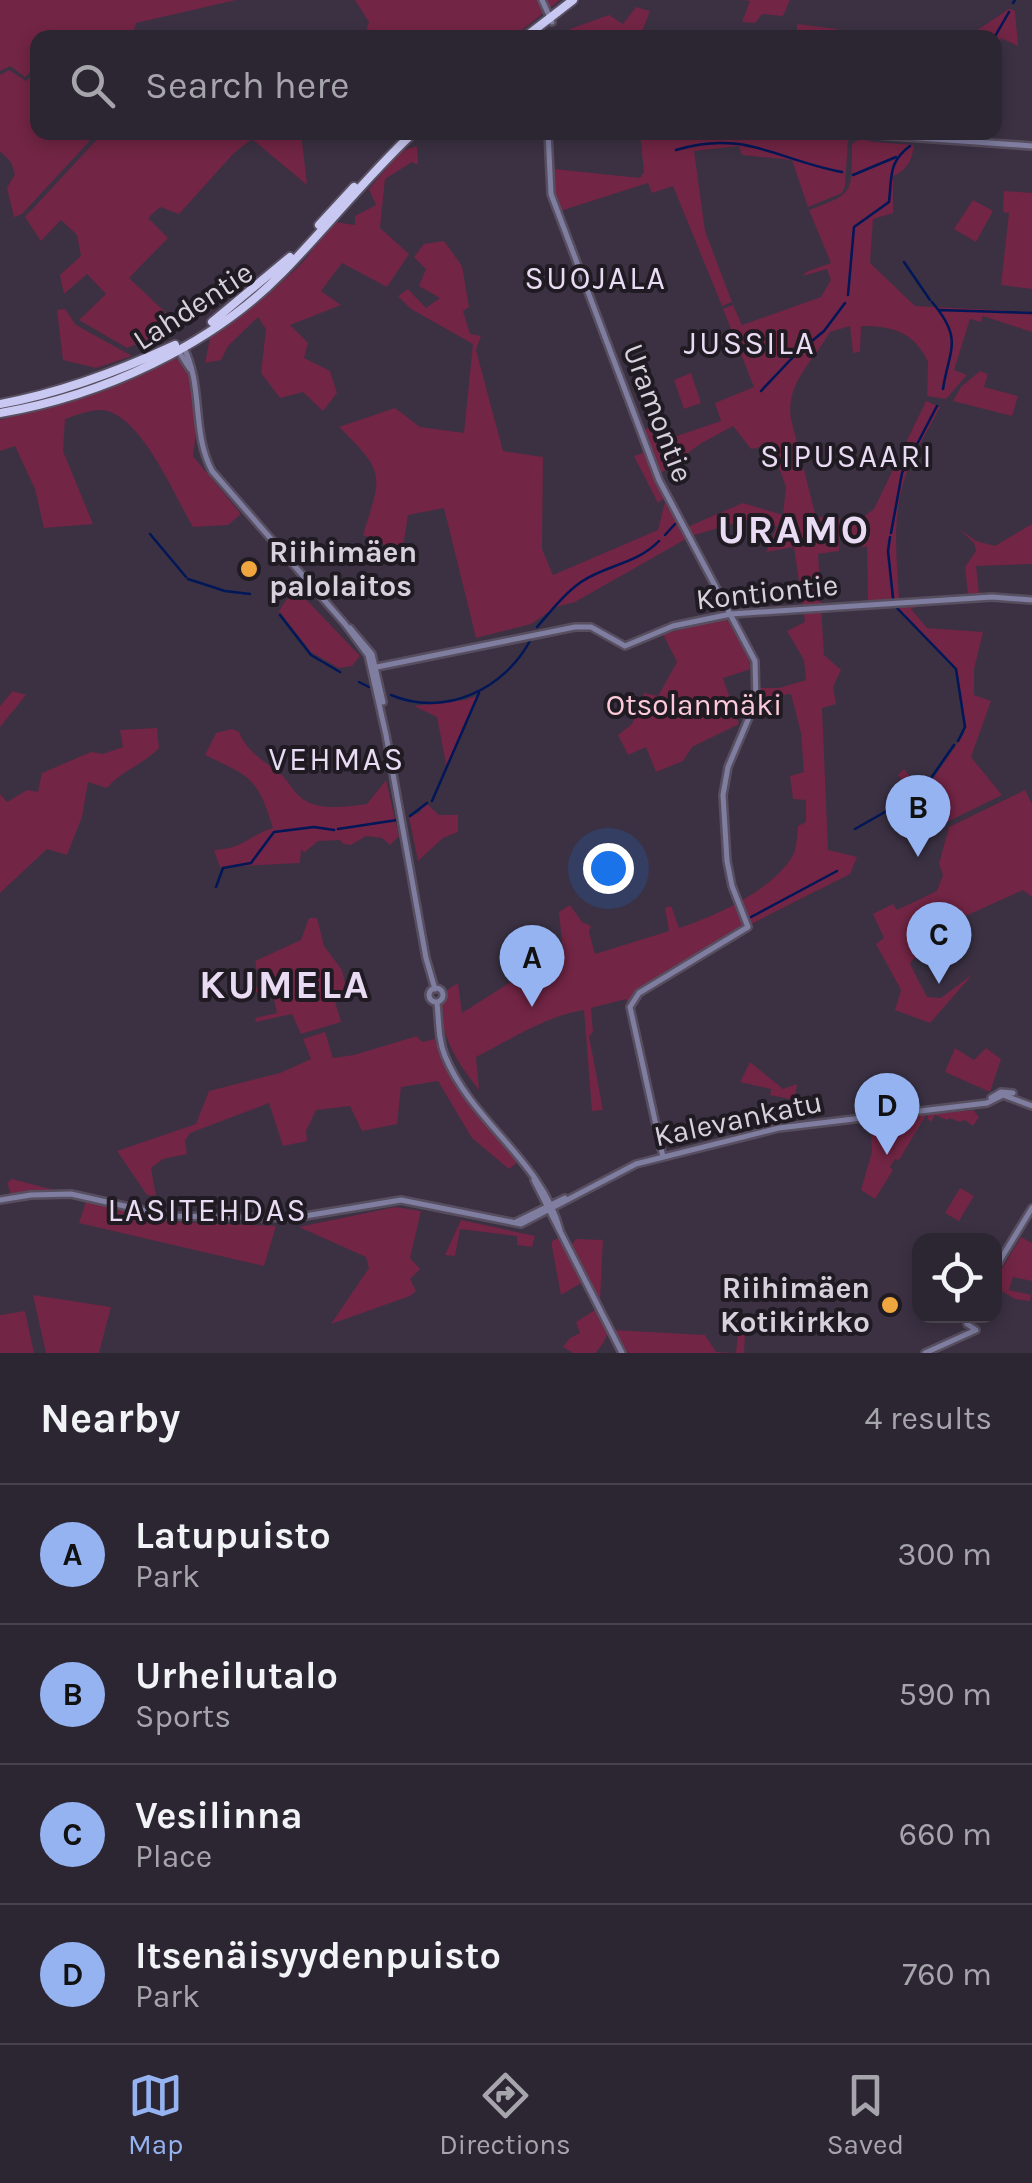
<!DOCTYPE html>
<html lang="en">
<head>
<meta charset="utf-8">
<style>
  body { margin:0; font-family:Karla,sans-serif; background:#342d3a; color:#f1f3f6 }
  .controls { position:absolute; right:30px; bottom:30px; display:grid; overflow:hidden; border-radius:20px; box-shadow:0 5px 15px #0003 }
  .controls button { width:90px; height:90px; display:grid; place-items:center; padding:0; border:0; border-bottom:2px solid #48424d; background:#2c2532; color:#f1f3f6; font:50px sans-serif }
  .you { position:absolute; left:608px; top:868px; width:35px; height:35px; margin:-25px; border:8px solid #fff; border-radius:50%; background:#1a73e8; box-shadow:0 0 0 15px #1a73e833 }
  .badge { display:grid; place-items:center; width:65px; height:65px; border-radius:50%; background:#95b2f1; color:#111; font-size:32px; font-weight:700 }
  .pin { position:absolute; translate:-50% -82px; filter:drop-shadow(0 2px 5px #0008) }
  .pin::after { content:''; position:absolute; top:52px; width:35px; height:30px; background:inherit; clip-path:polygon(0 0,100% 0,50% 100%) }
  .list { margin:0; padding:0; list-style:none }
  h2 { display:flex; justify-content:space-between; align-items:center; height:130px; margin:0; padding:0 40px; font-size:42px }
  h2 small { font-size:32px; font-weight:400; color:#a6a5ac }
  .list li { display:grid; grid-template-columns:65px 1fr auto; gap:30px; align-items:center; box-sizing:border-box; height:140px; padding:0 40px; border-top:2px solid #48424d }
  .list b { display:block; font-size:38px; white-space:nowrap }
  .list p { margin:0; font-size:32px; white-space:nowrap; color:#a6a5ac }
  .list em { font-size:32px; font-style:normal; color:#a6a5ac }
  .icon { flex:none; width:55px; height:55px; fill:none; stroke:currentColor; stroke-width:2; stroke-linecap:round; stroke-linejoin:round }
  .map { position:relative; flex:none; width:1032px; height:1353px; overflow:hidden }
  .search { position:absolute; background:#2c2532; box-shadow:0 5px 15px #0003; left:30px; right:30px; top:30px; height:110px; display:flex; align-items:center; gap:25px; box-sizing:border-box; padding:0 35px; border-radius:20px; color:#a6a5ac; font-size:38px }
  .sheet { height:690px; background:#2c2532 }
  nav { display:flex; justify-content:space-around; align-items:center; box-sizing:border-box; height:140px; border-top:2px solid #48424d; background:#2c2532; font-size:28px; color:#a6a5ac }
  nav a { display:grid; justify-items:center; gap:5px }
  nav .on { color:#95b2f1 }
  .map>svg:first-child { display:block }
  .green { fill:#722544 }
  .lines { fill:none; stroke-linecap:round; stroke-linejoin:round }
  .stream { stroke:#011757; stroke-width:2.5 }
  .tertiary-casing { stroke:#574e5f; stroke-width:10 }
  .primary-casing { stroke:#574e5f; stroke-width:12 }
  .tertiary { stroke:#7f7da0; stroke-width:5 }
  .primary { stroke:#c9c8f3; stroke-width:8 }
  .poi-dot { fill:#f0a63f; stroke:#201b23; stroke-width:4 }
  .labels { text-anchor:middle; stroke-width:8; stroke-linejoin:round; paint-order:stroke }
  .street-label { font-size:30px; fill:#d8d1dd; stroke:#201b23 }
  .poi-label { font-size:30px; font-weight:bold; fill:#d8d1dd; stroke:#201b23; text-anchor:start }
  .park-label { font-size:30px; fill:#fccad9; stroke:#201b23 }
  .neighbourhood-label { font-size:32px; letter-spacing:2.5px; fill:#e9dbf3; stroke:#201b23 }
  .district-label { font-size:40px; font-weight:bold; letter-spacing:2.5px; fill:#e9dbf3; stroke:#201b23 }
</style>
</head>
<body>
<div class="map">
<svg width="1032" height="1353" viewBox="0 0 1032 1353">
  <rect width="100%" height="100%" fill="#3b3143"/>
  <!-- green -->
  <path class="green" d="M0,0h236l-100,23 -4,14 -94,1 -1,28 -12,11 -15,-11 -10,5z
    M355,0h205l-48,38 -148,-1 5,-15z
    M742,0h48l-7,16 -21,-2 -7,9 -13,-1 8,-21z
    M636,7l14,4 -10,26h-72l2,-8 39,-14 14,9z
    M1009,9l6,2 3,35 -17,-8 -6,23 -1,-23 -27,-1z
    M797,24l40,5 4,8h-44z
    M9,70l17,11 11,-10 1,61 59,1 -75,81 -8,3 -7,-29 8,-14 -4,-12 -11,-11v-76z
    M805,132l38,4 5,4 -3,46 -3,7 -34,14 -16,-47 -50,-5 -3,-9 -45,5 11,80 27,71 -10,4 -49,-120 -21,7 -4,-10 -88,28 -5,-16 -1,-26 86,9 4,-6 -4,-39z
    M103,133h198l6,52 -55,-46 -18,14 -55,61 -19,-7 -12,11 20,20 -39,40 52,49 -54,21 -48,-28 27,-26 -19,-20 -23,20 -4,-19 21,-19 -4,-21 -16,-15 -20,21 -16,-24z
    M861,138l12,4 41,3c-1,13 -8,27 -21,31v37l-20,6 -3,44 45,43 117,6v20l-49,-16 -2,6 -11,-3 -16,51 13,5 -21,24 -19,-3 1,-34c-14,-31 -37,-36 -67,-36l-1,26 -7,1 -3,-27 -20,6c-16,28 -45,52 -39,87l25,98 24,1v5l-1,28 -21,3 6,101 17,15 -8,17 3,17 -14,4 6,142 29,7 -7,17c-50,26 -196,93 -220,136l-4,-11 -35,9 2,24 -4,4 14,74 -11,1 -8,-101c-39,6 -73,30 -108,47l3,33c-22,-28 -43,-59 -37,-97l16,-10 4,30 52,-33 -2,-33 -3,-2 6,-5 6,34 42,-23 -4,-39 11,-7 12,17 9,4 -2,6 6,22 74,-23 -4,-23 6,-2 8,22c36,-12 92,-37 113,-71 5,-8 5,-21 6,-31l8,-4v-22l-13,-1 -3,-23 14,-4 -3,-39 -10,-39 -34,4 1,-10h21l27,-8 -2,-20 -17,-29 18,-9 -11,-75 -28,5 11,-26 -28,-7 -58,17 -6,-8 58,-25 40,12 3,-28 -15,-42 -20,4 -18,-23 -33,18 -40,30 -17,-44 7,-3 6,16 65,-22 -6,-18 39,-16 -31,-78 10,-4 9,20 79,-28 10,-17 -4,-11 -24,7 3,-4 25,-9 -22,-53c47,-17 42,-17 43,-66z
    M417,146l1,19 -6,-3 -27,17 -5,49 29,26 -22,33 -45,-24 -21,28 20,14 -51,20 18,18 -4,15 26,13 7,22 -14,18 -20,-19 -23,6 -19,-25 5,-44 -8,-12 -30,29 -7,14 -16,3 5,-25 59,-44 33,-31 33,-41 20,3v-9l21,-11 -7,-16 32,-38z
    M1004,191l28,2v96l-31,-4 8,-72 -6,-1z
    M973,200l20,11 -17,31 -22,-13z
    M444,241l18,25 7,41 -6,4 7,23 11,2 -5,14 27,101 40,6 -1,92 11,26 105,-45 7,-28 21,37 -111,63 -19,5 -25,17 -55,14 -32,-130 -36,7 -6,38 -39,-18c19,-61 23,-62 -24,-108l56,-19 25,19 44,6 9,-89 -62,-35 -13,-13 10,-7 18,19 14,-10 -21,-12 7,-17 -12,-12 10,-13z
    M65,309l11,16 56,31 -36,12 -33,-8 -6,-50z
    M172,357c33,11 25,71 21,99l48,58 -13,11 -35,2c-19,-32 -51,-111 -90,-117 -11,-1 -28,5 -38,9l-2,32 30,73 -49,4 -9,-39 -20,-43 -15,5v-31l118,-37z
    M980,371l8,3 -4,13 34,9 -6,20 -59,-15 8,-14z
    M691,373l10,30 -17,6 -10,-29z
    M926,401l14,6c-13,25 -29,50 -37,77 -11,37 -6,78 -4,116l-31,2 -1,-55 -22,-1 1,-22h8l20,-15z
    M645,452l19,46 -6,5 -24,-47z
    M1032,524v40l-56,2 3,27 -11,1 -3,-27 11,-16 -2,-8 -15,-14 17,12 19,5z
    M300,593l60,63 -8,10 -13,2 -28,-16 -32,-41 7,-11z
    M922,605l-11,4 16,19 56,4 -9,37v26l17,6 -20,56 31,38 -71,35 -18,-36 -15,-19 6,-6 18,22 4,-2 38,-55 1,-7 -9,-58 -59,-61z
    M726,618l20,32 5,19 -28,9 16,46 -47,23 -9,14 -27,11 -10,-25 -18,8 -10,-20 14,-11 12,-31 14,3 19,-34 -14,-28z
    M13,691l13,4 -26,32v-21z
    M479,695l-32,74 -10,-52 -23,-11 51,-6z
    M157,728l2,20c-16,17 -37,22 -52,40l-19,-6 -6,35 -15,38 -20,-6 -47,44v-99l7,8 20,-12 11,2 4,-19 49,-21 12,2 20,-7 -3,-17z
    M232,729l7,3c8,19 22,27 38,39 10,7 13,16 21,24 16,17 48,12 69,9l19,-24 13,56 -9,9 -8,-7 -16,-2 -15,9 -8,-1 -3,-4 -22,1 -13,11 -4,-2 -1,13 -80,4 -6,-17c32,-2 33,-14 59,-22 -16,-51 -22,-51 -68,-73l11,-22z
    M1025,790l7,14v93l-9,-7 -62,28 1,11 -5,3 1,5c-19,6 -37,9 -48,27l17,33 14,1 32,-24 -43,49 -35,-13 6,-20 -25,-46 8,-6 -11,-24 20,-10 4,6 40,-19 6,-16 -4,-11 10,-37z
    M426,803l13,12h19v17l-15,6 -25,23 -9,-44 10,-4z
    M309,918h8l7,28 18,24 4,17 -11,14 6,21 -40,12 -9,-20 -36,8 -1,-4 22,-5 -5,-23 -24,4 -1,-4 13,-4 -5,-25 46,-21z
    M325,1032l8,26 21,-3 63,-19 5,6 13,-3c15,48 52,86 83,123l-9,7 -37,-31 -34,-57 -37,6 -4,37 -35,7 -12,-25 -34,4 -10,21 1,10 -24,5 -14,-43 -79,30 -5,8 2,13 -24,5 -12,9 5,28 -9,-1 -30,-44 79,-27 13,-33 71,-18 31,-14 -8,-20z
    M955,1048l19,12 12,-12 15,11 -11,33 -45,-20z
    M750,1062l33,27 14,-5 -2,16 -25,-5 1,-6 -31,-7z
    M973,1110l6,7 -6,9 -8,-6 -6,2 -9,-4 -3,2 -12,-5 -4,7 -4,-4 2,-4z
    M926,1115l-27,45 -4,-1 -5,8 3,3 -18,29 -14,-9 11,-38 -2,-30z
    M12,1179l42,11 -43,4 -4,-11z
    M960,1188l14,8 -15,25 -14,-8z
    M86,1201l92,21 98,4 -12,40 -185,-43z
    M395,1207l26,4 -11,47 10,11 -10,10 6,12 -6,5 -79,28 38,-56 -3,-11 -67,-30z
    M461,1220l74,16 -3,11 -15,-2v-9l-57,-7 -5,27 -10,-1z
    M1021,1237l11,6v38l-19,-4 -4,13 22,5 -1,6 -15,-2 -20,-12v-7z
    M558,1238l25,44 -22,13 -9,-48v-6z
    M576,1239l27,1 -3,62 -28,-58z
    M33,1295l78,12 -12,46h-53z
    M595,1310c16,19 16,25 0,43h-22l-10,-6 7,-9 10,-5 -4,-11z
    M25,1311l9,42h-34v-38z
    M613,1330l92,5 11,17 20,1 2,-21h7l-1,21h-119z"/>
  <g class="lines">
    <!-- stream -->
    <path class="stream" d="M1013,3l2,-3
      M994,38l15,-26
      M676,150c69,-21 101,10 166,22
      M853,175l43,-18
      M904,262l26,38
      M848,295l6,-68 35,-25c3,-25 -1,-40 21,-56
      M932,302c32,38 17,47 11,87
      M939,310l93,3
      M761,391l34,-36 29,-24 21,-28
      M891,533l11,-60 35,-67
      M150,534l36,43
      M665,535l10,-11
      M890,537l-2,14 5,47
      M188,579l37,12 25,3
      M897,608l59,61 9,58 -7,14
      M280,615l31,40 29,17
      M537,627c14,-16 27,-33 44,-45 25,-17 56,-18 78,-41
      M359,682l10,5
      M391,695c54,23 114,-6 140,-56
      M922,791l32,-46
      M432,801l47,-108
      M410,816l17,-13
      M338,829l59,-9
      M855,829l65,-37
      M216,887l7,-19 28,-5 23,-31 40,-5 20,3
      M751,917l86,-46"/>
    <defs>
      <path id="tertiary" d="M542,0l10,22
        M548,132l3,62 108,286 96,181 1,40 -28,66 -5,28 4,66 5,25 16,41 -109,66 -9,14 33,150
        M835,132l197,14
        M183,346c21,40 8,85 29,125l133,153 23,31 18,80 40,223 9,31
        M177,349l13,20
        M350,628l22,26 11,48
        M377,667l198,-40h16l34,19 48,-20 58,-12 261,-17 40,3
        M429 995a7 7 0 1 1 14 0a7 7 0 1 1-14 0Z
        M437,1003c2,18 1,36 8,53 27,66 96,104 115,174
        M991,1098l10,-6 12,1
        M534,1180l88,173
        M0,1200l31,-5 40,-1 98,22 124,2 108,-18 120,24 115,-60 143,-36 208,-25 16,-8 29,11
        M516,1222l49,-24
        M994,1270l38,-62
        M925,1353l51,-23 -9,-6 -1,-8"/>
      <path id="primary" d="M524,38l49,-38
        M319,225l35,-38
        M212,322l78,-65
        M0,404c61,-11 119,-33 175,-59
        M0,413c101,-17 211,-67 283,-141 45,-46 84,-96 131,-140"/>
    </defs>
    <!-- tertiary casing -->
    <use href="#tertiary" class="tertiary-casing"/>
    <!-- primary casing -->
    <use href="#primary" class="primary-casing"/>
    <!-- tertiary -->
    <use href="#tertiary" class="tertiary"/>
    <!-- primary -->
    <use href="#primary" class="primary"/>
  </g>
  <!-- markers -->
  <g class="poi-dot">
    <circle cx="249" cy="569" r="10"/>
    <circle cx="890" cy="1305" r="10"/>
  </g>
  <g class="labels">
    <!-- street labels -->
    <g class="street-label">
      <text transform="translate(193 306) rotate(-33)" y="10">Lahdentie</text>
      <text transform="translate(658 413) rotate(69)" y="10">Uramontie</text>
      <text transform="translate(767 592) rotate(-6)" y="10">Kontiontie</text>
      <text transform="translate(738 1119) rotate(-12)" y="10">Kalevankatu</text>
    </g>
    <!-- poi labels -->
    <g class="poi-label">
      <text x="269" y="562">Riihimäen<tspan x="269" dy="34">palolaitos</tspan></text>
      <text x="870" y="1298" text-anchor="end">Riihimäen<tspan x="870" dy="34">Kotikirkko</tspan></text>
    </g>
    <!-- park labels -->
    <g class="park-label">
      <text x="694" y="715">Otsolanmäki</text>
    </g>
    <!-- neighbourhood labels -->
    <g class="neighbourhood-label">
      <text x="596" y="289">SUOJALA</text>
      <text x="750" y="354">JUSSILA</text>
      <text x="847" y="467">SIPUSAARI</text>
      <text x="337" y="770">VEHMAS</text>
      <text x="208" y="1221">LASITEHDAS</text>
    </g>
    <!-- district labels -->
    <g class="district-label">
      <text x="794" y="543">URAMO</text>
      <text x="285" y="998">KUMELA</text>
    </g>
  </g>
</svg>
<div class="controls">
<button><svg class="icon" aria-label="locate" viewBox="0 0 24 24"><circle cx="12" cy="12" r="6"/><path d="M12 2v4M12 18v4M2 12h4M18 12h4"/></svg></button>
</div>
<div class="you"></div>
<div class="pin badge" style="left:532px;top:1007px">A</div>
<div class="pin badge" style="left:918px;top:857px">B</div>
<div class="pin badge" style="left:939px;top:984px">C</div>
<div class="pin badge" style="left:887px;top:1155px">D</div>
<div class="search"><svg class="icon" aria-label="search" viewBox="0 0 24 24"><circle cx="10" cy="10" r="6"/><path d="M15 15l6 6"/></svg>Search here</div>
</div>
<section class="sheet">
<h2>Nearby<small>4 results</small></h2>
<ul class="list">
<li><span class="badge">A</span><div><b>Latupuisto</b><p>Park</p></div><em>300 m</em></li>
<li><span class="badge">B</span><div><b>Urheilutalo</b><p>Sports</p></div><em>590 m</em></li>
<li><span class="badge">C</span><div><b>Vesilinna</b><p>Place</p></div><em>660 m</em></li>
<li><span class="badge">D</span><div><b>Itsenäisyydenpuisto</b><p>Park</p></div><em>760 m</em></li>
</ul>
</section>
<nav>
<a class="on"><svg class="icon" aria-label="map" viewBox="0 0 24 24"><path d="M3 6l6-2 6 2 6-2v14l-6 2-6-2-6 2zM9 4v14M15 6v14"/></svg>Map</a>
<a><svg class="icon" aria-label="directions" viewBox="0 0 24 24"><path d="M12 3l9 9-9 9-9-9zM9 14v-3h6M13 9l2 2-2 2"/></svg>Directions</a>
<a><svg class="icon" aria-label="saved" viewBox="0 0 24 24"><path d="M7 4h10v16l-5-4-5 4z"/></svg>Saved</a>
</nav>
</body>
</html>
